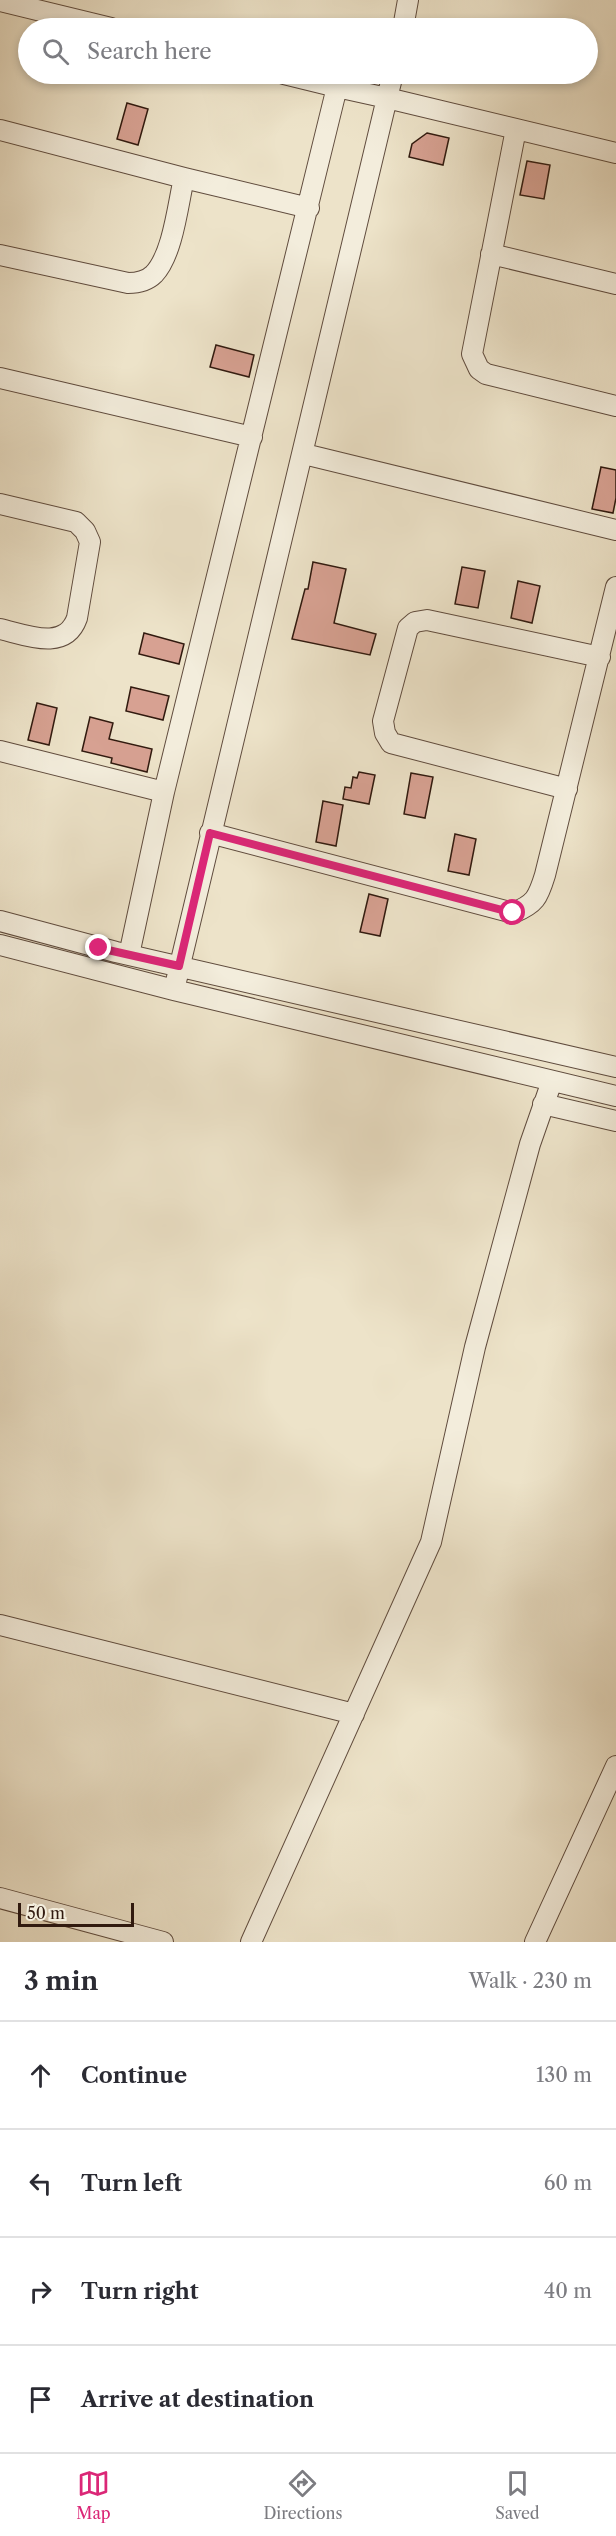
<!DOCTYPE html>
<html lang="en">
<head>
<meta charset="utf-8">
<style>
  body { margin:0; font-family:"Libre Caslon Text",serif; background:#f7f7f7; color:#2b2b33 }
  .scale { position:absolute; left:18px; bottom:15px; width:116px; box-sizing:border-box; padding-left:6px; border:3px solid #311a0f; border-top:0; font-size:16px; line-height:21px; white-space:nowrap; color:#311a0f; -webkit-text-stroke:4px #f3eddc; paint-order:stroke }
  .stop { position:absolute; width:18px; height:18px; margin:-14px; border:4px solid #db2777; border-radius:50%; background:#fff }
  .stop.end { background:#db2777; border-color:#fff; box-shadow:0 2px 6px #0008 }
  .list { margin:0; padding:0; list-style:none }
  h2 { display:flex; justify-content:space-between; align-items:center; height:78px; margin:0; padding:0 24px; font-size:26px }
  h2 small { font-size:20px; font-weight:400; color:#7c7c81 }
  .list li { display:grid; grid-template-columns:39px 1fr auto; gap:18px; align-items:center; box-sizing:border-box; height:108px; padding:0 24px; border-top:2px solid #e1e1e2 }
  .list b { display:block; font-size:22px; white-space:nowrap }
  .list em { font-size:20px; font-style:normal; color:#7c7c81 }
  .icon { flex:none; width:33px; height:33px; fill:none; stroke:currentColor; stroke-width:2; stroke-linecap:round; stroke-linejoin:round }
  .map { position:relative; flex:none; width:616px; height:1942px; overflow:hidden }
  .search { position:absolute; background:#fff; box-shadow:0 3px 9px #0003; left:18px; right:18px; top:18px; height:66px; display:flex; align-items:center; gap:15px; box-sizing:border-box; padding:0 21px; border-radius:33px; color:#7c7c81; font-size:22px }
  .sheet { height:510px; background:#fff }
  nav { display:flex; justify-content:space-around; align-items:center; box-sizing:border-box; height:84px; border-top:2px solid #e1e1e2; background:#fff; font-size:16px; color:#7c7c81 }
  nav a { display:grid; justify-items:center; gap:3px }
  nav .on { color:#db2777 }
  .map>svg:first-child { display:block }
  .building { fill:#d7a192; stroke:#311a0f; stroke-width:1.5 }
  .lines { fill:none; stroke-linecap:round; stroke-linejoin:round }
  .minor-casing { stroke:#604c3e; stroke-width:22 }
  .minor { stroke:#f3eddc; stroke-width:20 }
  .route { stroke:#db2777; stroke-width:8 }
</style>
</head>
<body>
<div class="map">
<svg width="616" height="1942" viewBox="0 0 616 1942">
  <rect width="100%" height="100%" fill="#ede3c9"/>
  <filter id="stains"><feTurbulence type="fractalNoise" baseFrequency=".00333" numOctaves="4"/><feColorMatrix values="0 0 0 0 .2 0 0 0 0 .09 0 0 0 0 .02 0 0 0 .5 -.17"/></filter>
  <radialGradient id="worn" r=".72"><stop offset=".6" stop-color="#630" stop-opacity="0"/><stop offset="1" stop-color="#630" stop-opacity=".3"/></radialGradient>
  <!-- building -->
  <path class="building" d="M127,103l21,6 -10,36 -21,-6z
    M427,133l22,5 -6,27 -34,-8 3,-13z
    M527,161l23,4 -6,34 -24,-4z
    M216,345l38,10 -5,22 -39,-10z
    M601,467l15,3v28l-3,15 -21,-4z
    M313,562l33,7 -12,54 42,11 -6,21 -78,-16 13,-50h3z
    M462,567l23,4 -7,37 -23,-4z
    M518,581l22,5 -8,37 -21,-5z
    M144,633l40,11 -5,20 -40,-10z
    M131,687l38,9 -6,24 -37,-9z
    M37,703l20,5 -8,37 -21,-5z
    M90,717l23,6 -4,16 43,10 -5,23 -36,-9 1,-5 -30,-7z
    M359,772l16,3 -6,29 -26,-5 2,-12 6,1 2,-11 4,1z
    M411,773l22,4 -8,41 -21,-4z
    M323,801l20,4 -7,41 -20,-4z
    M455,834l21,5 -7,36 -21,-4z
    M369,894l19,5 -8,37 -20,-4z"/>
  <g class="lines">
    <defs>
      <path id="minor" d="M0,1l111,27
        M403,28l5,-28
        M284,74l53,13
        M393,74l-6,24 229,55
        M516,129l-44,225 7,15 7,5 130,32
        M0,130l184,48 125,30
        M491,254l125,30
        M0,255l128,28c10,0 19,-2 26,-9 19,-20 24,-70 30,-96
        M0,378l252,59
        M304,454l312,76
        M0,504l76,18 9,9 5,11 -13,76c-12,34 -51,17 -77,11
        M0,751l164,41
        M567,789l-176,-46 -6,-10 -2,-12 25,-93 7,-6 12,-2 173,37
        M210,833l303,80c22,-9 25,-15 32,-38l71,-288
        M0,921l116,31 500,115
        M0,945l174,45 442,106
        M129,955l35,-163 173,-705 50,11 -213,892
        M543,1104l73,17
        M0,1625l354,89
        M0,1898l163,44
        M251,1942l180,-400 44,-195 55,-203 22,-63
        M535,1942l81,-176"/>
    </defs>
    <!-- minor casing -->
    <use href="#minor" class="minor-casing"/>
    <!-- minor -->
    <use href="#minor" class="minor"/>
  </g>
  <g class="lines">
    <!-- route -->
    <path class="route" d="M99,948l80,18 31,-133 303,80"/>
  </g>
  <rect width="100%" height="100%" filter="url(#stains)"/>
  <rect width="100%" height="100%" fill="url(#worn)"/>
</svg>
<div class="scale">50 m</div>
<div class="stop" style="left:513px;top:913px"></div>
<div class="stop end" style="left:99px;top:948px"></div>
<div class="search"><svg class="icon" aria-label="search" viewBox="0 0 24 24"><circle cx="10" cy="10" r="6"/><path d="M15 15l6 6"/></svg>Search here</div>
</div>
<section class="sheet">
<h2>3 min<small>Walk · 230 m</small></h2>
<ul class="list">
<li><svg class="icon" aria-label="ahead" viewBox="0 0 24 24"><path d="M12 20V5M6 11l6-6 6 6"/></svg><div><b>Continue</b></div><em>130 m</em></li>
<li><svg class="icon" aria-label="left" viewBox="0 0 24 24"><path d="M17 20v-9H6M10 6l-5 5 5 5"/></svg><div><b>Turn left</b></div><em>60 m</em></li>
<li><svg class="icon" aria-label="right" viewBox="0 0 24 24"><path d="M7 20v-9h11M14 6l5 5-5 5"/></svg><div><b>Turn right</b></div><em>40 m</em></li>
<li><svg class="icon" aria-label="arrive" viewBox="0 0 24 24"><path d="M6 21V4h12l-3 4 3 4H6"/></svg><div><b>Arrive at destination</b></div></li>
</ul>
</section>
<nav>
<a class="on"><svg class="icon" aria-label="map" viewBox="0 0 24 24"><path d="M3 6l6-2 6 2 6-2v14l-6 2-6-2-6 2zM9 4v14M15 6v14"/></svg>Map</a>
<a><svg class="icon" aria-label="directions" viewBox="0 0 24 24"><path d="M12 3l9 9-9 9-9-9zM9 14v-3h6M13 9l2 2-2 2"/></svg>Directions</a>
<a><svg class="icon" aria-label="saved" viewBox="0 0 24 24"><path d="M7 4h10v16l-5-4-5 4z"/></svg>Saved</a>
</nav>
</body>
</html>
